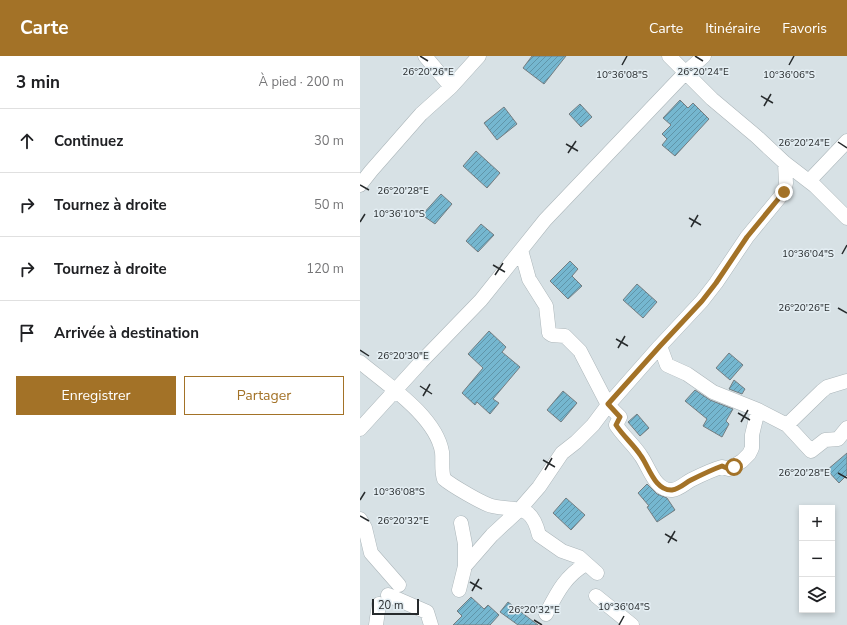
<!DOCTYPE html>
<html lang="fr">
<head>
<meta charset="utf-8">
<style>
  body { margin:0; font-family:"Nunito Sans",sans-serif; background:#f2f2f2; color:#202124 }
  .controls { position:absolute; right:12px; bottom:12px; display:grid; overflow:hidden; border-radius:0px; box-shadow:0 2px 6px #0003 }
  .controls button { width:36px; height:36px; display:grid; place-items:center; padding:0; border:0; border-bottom:1px solid #e0e0e0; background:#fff; color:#202124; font:20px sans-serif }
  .scale { position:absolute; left:12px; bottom:10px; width:47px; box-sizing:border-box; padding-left:4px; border:2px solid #272b2d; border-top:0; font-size:11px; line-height:14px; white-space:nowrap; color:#272b2d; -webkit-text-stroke:3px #e4eef3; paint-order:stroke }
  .stop { position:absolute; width:12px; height:12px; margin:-9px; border:3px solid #a37227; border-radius:50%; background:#fff }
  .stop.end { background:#a37227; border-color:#fff; box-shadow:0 1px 4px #0008 }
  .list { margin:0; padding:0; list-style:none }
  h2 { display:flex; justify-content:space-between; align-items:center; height:52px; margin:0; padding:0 16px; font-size:17px }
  h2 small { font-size:13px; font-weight:400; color:#757577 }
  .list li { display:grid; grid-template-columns:26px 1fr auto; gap:12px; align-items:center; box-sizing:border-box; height:64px; padding:0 16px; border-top:1px solid #e0e0e0 }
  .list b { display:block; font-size:15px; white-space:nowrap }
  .list em { font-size:13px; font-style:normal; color:#757577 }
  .actions { display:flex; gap:8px; padding:12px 16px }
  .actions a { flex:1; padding:9px 0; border:1px solid #a37227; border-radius:0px; text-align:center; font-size:14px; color:#a37227 }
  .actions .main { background:#a37227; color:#fff }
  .icon { flex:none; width:22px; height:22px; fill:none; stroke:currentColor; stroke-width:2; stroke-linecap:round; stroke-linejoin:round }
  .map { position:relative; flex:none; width:487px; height:569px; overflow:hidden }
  header { display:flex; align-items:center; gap:24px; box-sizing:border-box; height:56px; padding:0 20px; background:#a37227; color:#fff }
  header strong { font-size:19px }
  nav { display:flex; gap:22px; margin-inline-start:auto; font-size:14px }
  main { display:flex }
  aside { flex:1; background:#fff }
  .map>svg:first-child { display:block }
  .building { fill:url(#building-hatch); stroke:#747d81 }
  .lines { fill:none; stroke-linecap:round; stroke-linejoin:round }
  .minor-casing { stroke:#acb6ba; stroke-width:15 }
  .minor { stroke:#fff; stroke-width:14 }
  .route { stroke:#a37227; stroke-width:5 }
  .ticks { fill:none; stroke:#272b2d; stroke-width:1.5 }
  .ticks-label { font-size:10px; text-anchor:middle; fill:#272b2d; stroke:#e4eef3; stroke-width:3; stroke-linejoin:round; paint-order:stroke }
</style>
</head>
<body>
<header>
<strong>Carte</strong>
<nav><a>Carte</a><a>Itinéraire</a><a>Favoris</a></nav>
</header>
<main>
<aside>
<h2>3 min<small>À pied · 200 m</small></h2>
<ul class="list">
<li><svg class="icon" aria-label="ahead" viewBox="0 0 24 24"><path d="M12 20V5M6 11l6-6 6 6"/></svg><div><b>Continuez</b></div><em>30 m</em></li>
<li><svg class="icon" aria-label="right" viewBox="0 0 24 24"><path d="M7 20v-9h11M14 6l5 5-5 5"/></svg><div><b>Tournez à droite</b></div><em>50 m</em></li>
<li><svg class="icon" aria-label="right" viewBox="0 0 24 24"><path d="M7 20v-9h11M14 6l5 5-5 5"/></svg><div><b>Tournez à droite</b></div><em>120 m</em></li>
<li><svg class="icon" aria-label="arrive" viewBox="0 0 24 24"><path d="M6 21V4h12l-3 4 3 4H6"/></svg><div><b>Arrivée à destination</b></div></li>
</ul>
<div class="actions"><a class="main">Enregistrer</a><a>Partager</a></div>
</aside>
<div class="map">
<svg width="487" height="569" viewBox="0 0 487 569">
  <defs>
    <pattern id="building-hatch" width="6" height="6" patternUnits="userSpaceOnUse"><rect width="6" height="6" fill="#75b7d0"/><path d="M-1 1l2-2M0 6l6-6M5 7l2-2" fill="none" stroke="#6095a9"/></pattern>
  </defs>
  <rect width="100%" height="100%" fill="#d7e1e5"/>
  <!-- building -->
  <path class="building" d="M172,0h34l-22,28 -21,-16z
    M320,44l8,8 5,-5 16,16 -34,37 -13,-11 5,-6 -5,-5 9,-9 -8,-7z
    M220,48l12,13 -11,10 -12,-13z
    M144,51l13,17 -20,16 -13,-17z
    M116,95l24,22 -13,15 -24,-22z
    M81,138l11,10 -17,20 -13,-9z
    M121,168l13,11 -16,17 -12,-11z
    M210,205l8,8 -6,7 10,10 -14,13 -18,-18z
    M277,228l20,18 -14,16 -20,-18z
    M129,275l17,16 -4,5 18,15 -27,32 6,4 -9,11 -13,-12 -2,3 -13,-12 21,-25 -15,-14z
    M369,297l14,12 -13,15 -14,-12z
    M374,324l11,9 -3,5 -13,-5z
    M335,334l15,10 23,9 -7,12 3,3 -7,13 -19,-11 4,-7 -22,-18z
    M203,335l14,12 -16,19 -14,-12z
    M277,358l12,14 -9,8 -12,-14z
    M487,397v22l-8,8 -12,-13z
    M287,428l10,10 10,4 8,12 -18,12 -10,-15 2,-1 -11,-13z
    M206,442l19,17 -14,15 -18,-17z
    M111,541l13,12 4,-4 11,10 -9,10h-37l9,-9 -5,-5z
    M148,546l30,23h-20l-18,-13z"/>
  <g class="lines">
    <defs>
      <path id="minor" d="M65,0l26,31 28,-31
        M309,0l43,43 44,37 29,27 30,23 32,32
        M449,125l38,-40
        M0,129l11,-14 50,-57 30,-27
        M161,194l8,29 17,27 3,27 3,2 13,1 15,15 28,54 12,12 -4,8c7,11 18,20 25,31 8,11 14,35 31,34 8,-1 13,-7 19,-10 10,-5 20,-10 31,-13l7,2 13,-8 7,-7 3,-6v-13l6,-25
        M300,290l7,19 20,9 26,18 45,18 29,15 24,26 14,-11 13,-1 9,-11
        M0,306c26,22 76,54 82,90 1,9 -1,18 2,27 7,6 39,25 48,27 26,6 39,-4 47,29l23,16 17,6 18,16
        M427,369l35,-34 5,-4 20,-6
        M0,373l61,-67 60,-62 64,-80 141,-148 18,-16
        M0,463l5,9 6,25 28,32
        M105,510l27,-31 27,-25 20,-23 23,-34 14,-11 17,-17 15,-20 52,-59 42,-45 14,-18 31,-46 37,-45 2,-9 -1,-20
        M99,534l6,-24v-22l-4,-21
        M28,539l39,17 4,13
        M236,540l36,29
        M186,558c11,-21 19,-38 40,-50
        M16,569l3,-21"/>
    </defs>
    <!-- minor casing -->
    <use href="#minor" class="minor-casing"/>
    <!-- minor -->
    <use href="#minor" class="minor"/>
  </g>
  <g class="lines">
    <!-- route -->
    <path class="route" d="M374,411l-5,2 -7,-3c-11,4 -21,9 -31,14 -6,3 -11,9 -19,10 -17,1 -23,-23 -31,-34 -7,-11 -18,-20 -25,-31l4,-8 -12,-13 52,-58 42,-45 14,-18 31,-46 37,-45"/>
  </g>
  <!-- ticks -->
  <path class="ticks" d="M60,0l8,5M335,0l8,5M262,9l5,-9M429,9l5,-9M401,40l12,7M404,50l7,-12M478,86l9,6M206,88l12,7M208,97l8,-12M0,129l9,5M329,162l12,7M0,166l5,-8M331,171l7,-12M482,198l5,-9M133,209l12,7M135,219l8,-12M478,252l9,5M256,283l12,7M258,292l7,-12M0,294l9,6M60,330l12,8M63,340l7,-12M378,357l12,7M381,366l7,-12M183,404l12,7M185,414l7,-12M478,417l9,5M0,444l5,-8M0,460l9,5M305,478l12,7M308,487l7,-12M110,526l12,7M112,535l7,-12M174,564l8,5M259,569l5,-9"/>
  <g class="ticks-label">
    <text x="68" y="19">26°20'26"E</text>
    <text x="343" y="19">26°20'24"E</text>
    <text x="262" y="22">10°36'08"S</text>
    <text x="429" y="22">10°36'06"S</text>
    <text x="444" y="90">26°20'24"E</text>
    <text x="43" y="138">26°20'28"E</text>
    <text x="39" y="161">10°36'10"S</text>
    <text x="448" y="201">10°36'04"S</text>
    <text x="444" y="255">26°20'26"E</text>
    <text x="43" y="303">26°20'30"E</text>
    <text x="444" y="420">26°20'28"E</text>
    <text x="39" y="439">10°36'08"S</text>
    <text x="43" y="468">26°20'32"E</text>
    <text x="264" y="554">10°36'04"S</text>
    <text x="174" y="557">26°20'32"E</text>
  </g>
</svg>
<div class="controls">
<button>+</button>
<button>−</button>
<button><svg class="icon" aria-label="layers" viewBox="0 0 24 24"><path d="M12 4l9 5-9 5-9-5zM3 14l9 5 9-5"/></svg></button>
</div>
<div class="scale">20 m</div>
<div class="stop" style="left:374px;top:411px"></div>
<div class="stop end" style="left:424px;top:136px"></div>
</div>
</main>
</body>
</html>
